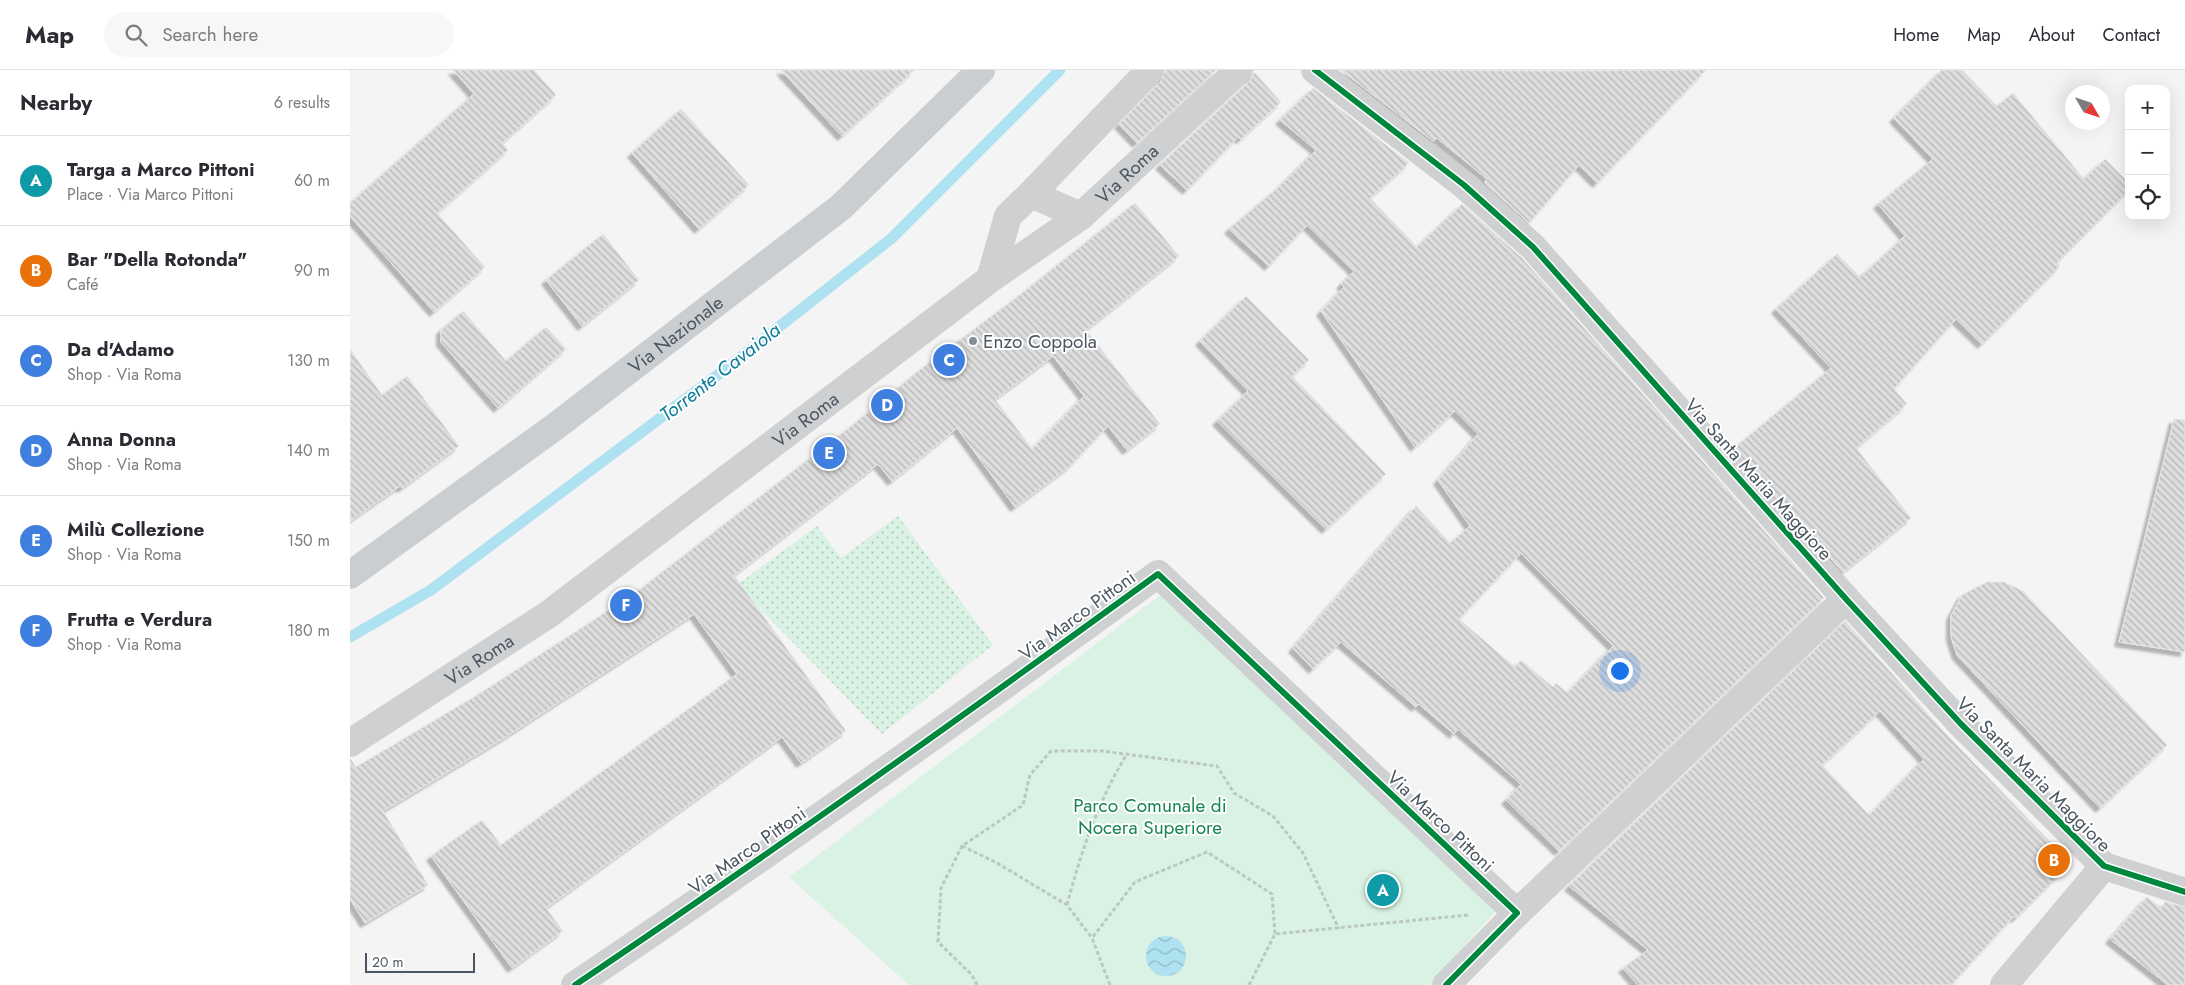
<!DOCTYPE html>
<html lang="en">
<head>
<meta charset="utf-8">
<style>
  body { margin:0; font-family:Jost,sans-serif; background:#f7f7f7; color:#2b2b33 }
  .controls { position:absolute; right:15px; top:15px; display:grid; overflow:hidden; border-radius:10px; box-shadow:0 5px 20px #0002 }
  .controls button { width:45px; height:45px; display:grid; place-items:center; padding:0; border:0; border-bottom:1px solid #e1e1e2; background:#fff; color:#2b2b33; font:25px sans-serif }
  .compass { position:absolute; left:1715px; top:15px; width:45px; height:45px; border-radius:50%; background:#fff; box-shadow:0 5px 20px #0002; rotate:129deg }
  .scale { position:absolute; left:15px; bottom:12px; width:110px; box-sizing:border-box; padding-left:5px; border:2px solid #4a5661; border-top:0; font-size:14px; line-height:18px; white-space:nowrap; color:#4a5661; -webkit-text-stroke:4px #fff; paint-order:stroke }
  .you { position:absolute; left:1269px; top:600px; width:18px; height:18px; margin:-12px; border:4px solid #fff; border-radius:50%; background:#1a73e8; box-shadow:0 0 0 8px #1a73e833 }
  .badge { display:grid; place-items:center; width:32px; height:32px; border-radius:50%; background:#868d94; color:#fff; font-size:16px; font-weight:700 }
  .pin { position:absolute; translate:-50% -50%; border:2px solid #fff; box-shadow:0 1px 5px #0006 }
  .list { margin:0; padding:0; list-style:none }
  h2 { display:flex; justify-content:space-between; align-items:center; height:65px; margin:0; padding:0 20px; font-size:21px }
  h2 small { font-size:16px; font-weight:400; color:#7c7c81 }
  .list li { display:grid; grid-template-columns:32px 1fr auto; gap:15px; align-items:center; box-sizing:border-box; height:90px; padding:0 20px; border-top:1px solid #e1e1e2 }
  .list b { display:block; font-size:19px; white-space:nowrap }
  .list p { margin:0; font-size:16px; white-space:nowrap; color:#7c7c81 }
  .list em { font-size:16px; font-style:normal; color:#7c7c81 }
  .icon { flex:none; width:28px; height:28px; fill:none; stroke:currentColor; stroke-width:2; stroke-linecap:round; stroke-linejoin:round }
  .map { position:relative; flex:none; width:1835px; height:915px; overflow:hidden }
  header { display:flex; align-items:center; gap:30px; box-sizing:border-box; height:70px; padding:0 25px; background:#fff; border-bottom:1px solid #e1e1e2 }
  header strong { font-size:24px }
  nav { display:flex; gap:28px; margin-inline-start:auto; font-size:18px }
  .search { width:350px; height:45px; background:#f7f7f7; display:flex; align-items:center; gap:12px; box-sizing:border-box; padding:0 18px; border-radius:28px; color:#7c7c81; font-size:19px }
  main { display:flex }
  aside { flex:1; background:#fff }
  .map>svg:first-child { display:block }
  .grass { fill:url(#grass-dots) }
  .green { fill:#d9f2e3 }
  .water { fill:url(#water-waves) }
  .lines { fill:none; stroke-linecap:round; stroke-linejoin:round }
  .stream { stroke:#aee2f0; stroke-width:11 }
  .building { fill:url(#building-back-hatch); stroke:#e5e6e7; fill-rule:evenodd; filter:url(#shadow) }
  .path { stroke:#bcc7c4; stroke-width:3; stroke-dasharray:4 2.5; stroke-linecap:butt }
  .street { stroke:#ced0d2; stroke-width:28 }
  .primary { stroke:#caced1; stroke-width:28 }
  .cycleway-casing { stroke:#fff; stroke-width:9 }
  .cycleway { stroke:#00873e; stroke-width:6 }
  .poi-dot { fill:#868d94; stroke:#fff; stroke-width:2 }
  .labels { text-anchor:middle; stroke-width:4; stroke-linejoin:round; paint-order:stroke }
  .street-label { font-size:19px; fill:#4a5661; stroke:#fff }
  .poi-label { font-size:19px; fill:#4a5661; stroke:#fff; text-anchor:start }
  .park-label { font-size:19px; fill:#17864f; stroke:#fff }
  .water-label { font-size:20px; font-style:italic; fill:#0c7c9b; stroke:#fff }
</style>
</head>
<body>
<header>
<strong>Map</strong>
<div class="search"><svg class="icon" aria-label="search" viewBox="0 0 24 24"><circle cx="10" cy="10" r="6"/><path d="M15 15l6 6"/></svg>Search here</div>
<nav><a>Home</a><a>Map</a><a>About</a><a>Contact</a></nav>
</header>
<main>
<aside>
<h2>Nearby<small>6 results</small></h2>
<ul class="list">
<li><span class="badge" style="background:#0f9aa8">A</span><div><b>Targa a Marco Pittoni</b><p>Place · Via Marco Pittoni</p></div><em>60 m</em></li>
<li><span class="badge" style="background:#e8710a">B</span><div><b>Bar &quot;Della Rotonda&quot;</b><p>Café</p></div><em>90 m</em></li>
<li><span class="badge" style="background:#3f7fe0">C</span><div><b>Da d'Adamo</b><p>Shop · Via Roma</p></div><em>130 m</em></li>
<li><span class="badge" style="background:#3f7fe0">D</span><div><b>Anna Donna</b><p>Shop · Via Roma</p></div><em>140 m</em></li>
<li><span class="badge" style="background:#3f7fe0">E</span><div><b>Milù Collezione</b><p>Shop · Via Roma</p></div><em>150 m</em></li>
<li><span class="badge" style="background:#3f7fe0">F</span><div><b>Frutta e Verdura</b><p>Shop · Via Roma</p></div><em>180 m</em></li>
</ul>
</aside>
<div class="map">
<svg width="1835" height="915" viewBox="0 0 1835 915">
  <defs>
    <pattern id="grass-dots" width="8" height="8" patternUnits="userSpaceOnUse" patternTransform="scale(1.25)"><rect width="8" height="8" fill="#d9f2e3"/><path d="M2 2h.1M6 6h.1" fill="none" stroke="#b2c7bb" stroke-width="1.8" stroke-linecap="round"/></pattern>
    <pattern id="water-waves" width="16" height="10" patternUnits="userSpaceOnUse" patternTransform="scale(1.25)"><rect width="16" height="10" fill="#aee2f0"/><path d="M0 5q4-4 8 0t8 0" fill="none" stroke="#90bac6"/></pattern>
    <pattern id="building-back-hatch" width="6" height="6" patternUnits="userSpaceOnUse" patternTransform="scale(1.25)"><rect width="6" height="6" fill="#ddddde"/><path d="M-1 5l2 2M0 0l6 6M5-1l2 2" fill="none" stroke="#b5b6b7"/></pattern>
    <filter id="shadow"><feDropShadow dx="-4.5" dy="4.5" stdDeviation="1" flood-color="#0004"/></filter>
  </defs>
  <rect width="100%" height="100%" fill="#f4f4f4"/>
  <!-- grass -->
  <path class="grass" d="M548,446l95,129 -111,89 -145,-149 80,-59 24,32z"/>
  <!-- green -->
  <path class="green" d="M813,523l333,318 -67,74h-520l-120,-108z"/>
  <!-- water -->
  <path class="water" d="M796 886a20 20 0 1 1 40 0a20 20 0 1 1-40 0Z"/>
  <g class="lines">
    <!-- stream -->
    <path class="stream" d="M0,567l81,-47 288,-216 173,-136 168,-168"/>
  </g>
  <!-- building -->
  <path class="building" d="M103,0h81l22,25 -54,48 6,7 -71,63 48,54 -51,45 -84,-96v-13l124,-109z
    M431,0h133l-72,66z
    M815,0h51l-79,73 -18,-19 42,-43z
    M991,0l222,1 143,-1 -109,113 -18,-18 -50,58 -45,-41 3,-3 -50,-41 -4,3z
    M1592,0h20l35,36 16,-13 71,86 21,-20 24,24v7l-72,72 3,4 -78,78 -26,-25 -62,70 13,15 -51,44 55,70 -68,54 -110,-123 98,-81 -55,-59 61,-55 23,23 45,-41 -27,-32 55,-45 -39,-41z
    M904,2l27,30 -40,37 -3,-2 -51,53 -27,-25 90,-84z
    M963,18l96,75 -39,35 47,49 45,-43 60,54 302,340 -265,253 -53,-51 15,-16 -63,-55 -4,5 -35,-30 -3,3 -75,-65 -28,27 -20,-21 123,-142 34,37 20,-17 -32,-46 40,-46 -23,-23 -40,36 -94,-136 23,-24 -3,-3 13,-13 -47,-46 -38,41 -40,-37 51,-43 36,-36 -36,-30zM1171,483l92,93 -46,47 -11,-10 -3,4 -32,-27 -6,7 -56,-48z
    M331,39l68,76 -50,44 -67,-76z
    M785,133l44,53 -93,74 74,94 -33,26 -19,-24 -38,40 -55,41 -58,-79 -65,53 -14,-17 -144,111 112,156 -45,32 -19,-26 -236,171 17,23 -51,37 -81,-112 51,-36 19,25 236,-171 -43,-60 -190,124 -121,73 45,74 -63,38 -15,-24v-141l6,9 123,-73 155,-100 215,-166 72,-59 95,-71zM703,286l31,40 -52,53 -37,-50z
    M253,164l36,46 -57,46 -36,-46z
    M896,226l63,64 -17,16 94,98 -60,55 -109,-108 31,-30 -48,-50z
    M113,241l43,50 40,-34 20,22 -68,59 -57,-66v-12z
    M0,279l32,46 25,-19 52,70 -57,42 -2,-2 -50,35z
    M1824,349l11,1v232l-66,-10z
    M1637,512h17l19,9 144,154 -67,63 -143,-153 -6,-18v-21l11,-21z
    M1495,551l102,114 124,128 -55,55 -2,-2 -63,69h-313l-15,-17 25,-18 -79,-64zM1530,641l44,48 -55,56 -47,-50z
    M1797,827l14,11 4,-6 20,5v78h-17l-58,-46z"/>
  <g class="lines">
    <!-- path -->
    <path class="path" d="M612,776l35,17 70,42 25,33
      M717,835c14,-53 31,-104 60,-151
      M627,915l-5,-10 -34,-33 3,-54 21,-42 61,-41 7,-30 21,-24h51l115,15 17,27 39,23 30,37 36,76
      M760,915l-18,-47 43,-56 72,-30 65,42 3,40
      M899,915l26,-51 193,-19"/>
    <!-- street -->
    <g class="street">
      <path d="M965,0l149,115 69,62 313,352 115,125 143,142 81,26"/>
      <path d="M731,146l-50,-22 119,-124"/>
      <path d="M640,209l18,-63 23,-22"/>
      <path id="s1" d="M0,673l199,-129 441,-335 91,-63 158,-146"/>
      <path d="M1167,843l329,-314"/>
      <path d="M225,915c198,-133 391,-271 583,-411l359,339 -71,72"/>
      <path d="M1654,915l100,-119"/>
    </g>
    <!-- primary -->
    <path class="primary" id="s2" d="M0,505l206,-149 285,-219 140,-137"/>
    <defs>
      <path id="cycleway" d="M965,0l149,115 69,62 313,352 115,125 143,142 81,26
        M225,915c198,-133 391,-271 583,-411l359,339 -71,72"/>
    </defs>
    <!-- cycleway casing -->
    <use href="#cycleway" class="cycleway-casing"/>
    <!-- cycleway -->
    <use href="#cycleway" class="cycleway"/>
  </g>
  <!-- markers -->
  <circle class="poi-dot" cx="623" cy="271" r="5"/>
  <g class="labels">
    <!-- street labels -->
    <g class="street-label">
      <text dy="7" stroke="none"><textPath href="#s1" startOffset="964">Via Roma</textPath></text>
      <text dy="7" stroke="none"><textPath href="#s2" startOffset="405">Via Nazionale</textPath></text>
      <text dy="7" stroke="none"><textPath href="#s1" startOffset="559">Via Roma</textPath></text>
      <text transform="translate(1409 409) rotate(48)" y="7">Via Santa Maria Maggiore</text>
      <text transform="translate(727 545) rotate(-36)" y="7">Via Marco Pittoni</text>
      <text dy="7" stroke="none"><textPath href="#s1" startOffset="154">Via Roma</textPath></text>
      <text transform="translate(1684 704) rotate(45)" y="7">Via Santa Maria Maggiore</text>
      <text transform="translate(1091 751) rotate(43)" y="7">Via Marco Pittoni</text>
      <text transform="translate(397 780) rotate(-35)" y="7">Via Marco Pittoni</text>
    </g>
    <!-- poi labels -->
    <g class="poi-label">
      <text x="633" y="278">Enzo Coppola</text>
    </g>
    <!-- park labels -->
    <g class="park-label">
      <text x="800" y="742">Parco Comunale di<tspan x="800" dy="22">Nocera Superiore</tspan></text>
    </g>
    <!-- water labels -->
    <g class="water-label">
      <text transform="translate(370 302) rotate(-38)" y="7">Torrente Cavaiola</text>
    </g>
  </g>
</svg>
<div class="controls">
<button>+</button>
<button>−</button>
<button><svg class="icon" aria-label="locate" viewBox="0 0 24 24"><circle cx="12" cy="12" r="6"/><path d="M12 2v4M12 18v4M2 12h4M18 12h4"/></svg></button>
</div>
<svg class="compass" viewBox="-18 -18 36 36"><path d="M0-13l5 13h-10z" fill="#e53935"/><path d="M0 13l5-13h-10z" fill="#7c7c81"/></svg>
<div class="scale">20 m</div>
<div class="you"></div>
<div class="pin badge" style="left:1033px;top:820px;background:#0f9aa8">A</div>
<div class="pin badge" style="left:1704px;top:790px;background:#e8710a">B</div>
<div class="pin badge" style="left:599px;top:290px;background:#3f7fe0">C</div>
<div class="pin badge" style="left:537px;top:335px;background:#3f7fe0">D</div>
<div class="pin badge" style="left:479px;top:383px;background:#3f7fe0">E</div>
<div class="pin badge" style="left:276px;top:535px;background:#3f7fe0">F</div>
</div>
</main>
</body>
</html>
